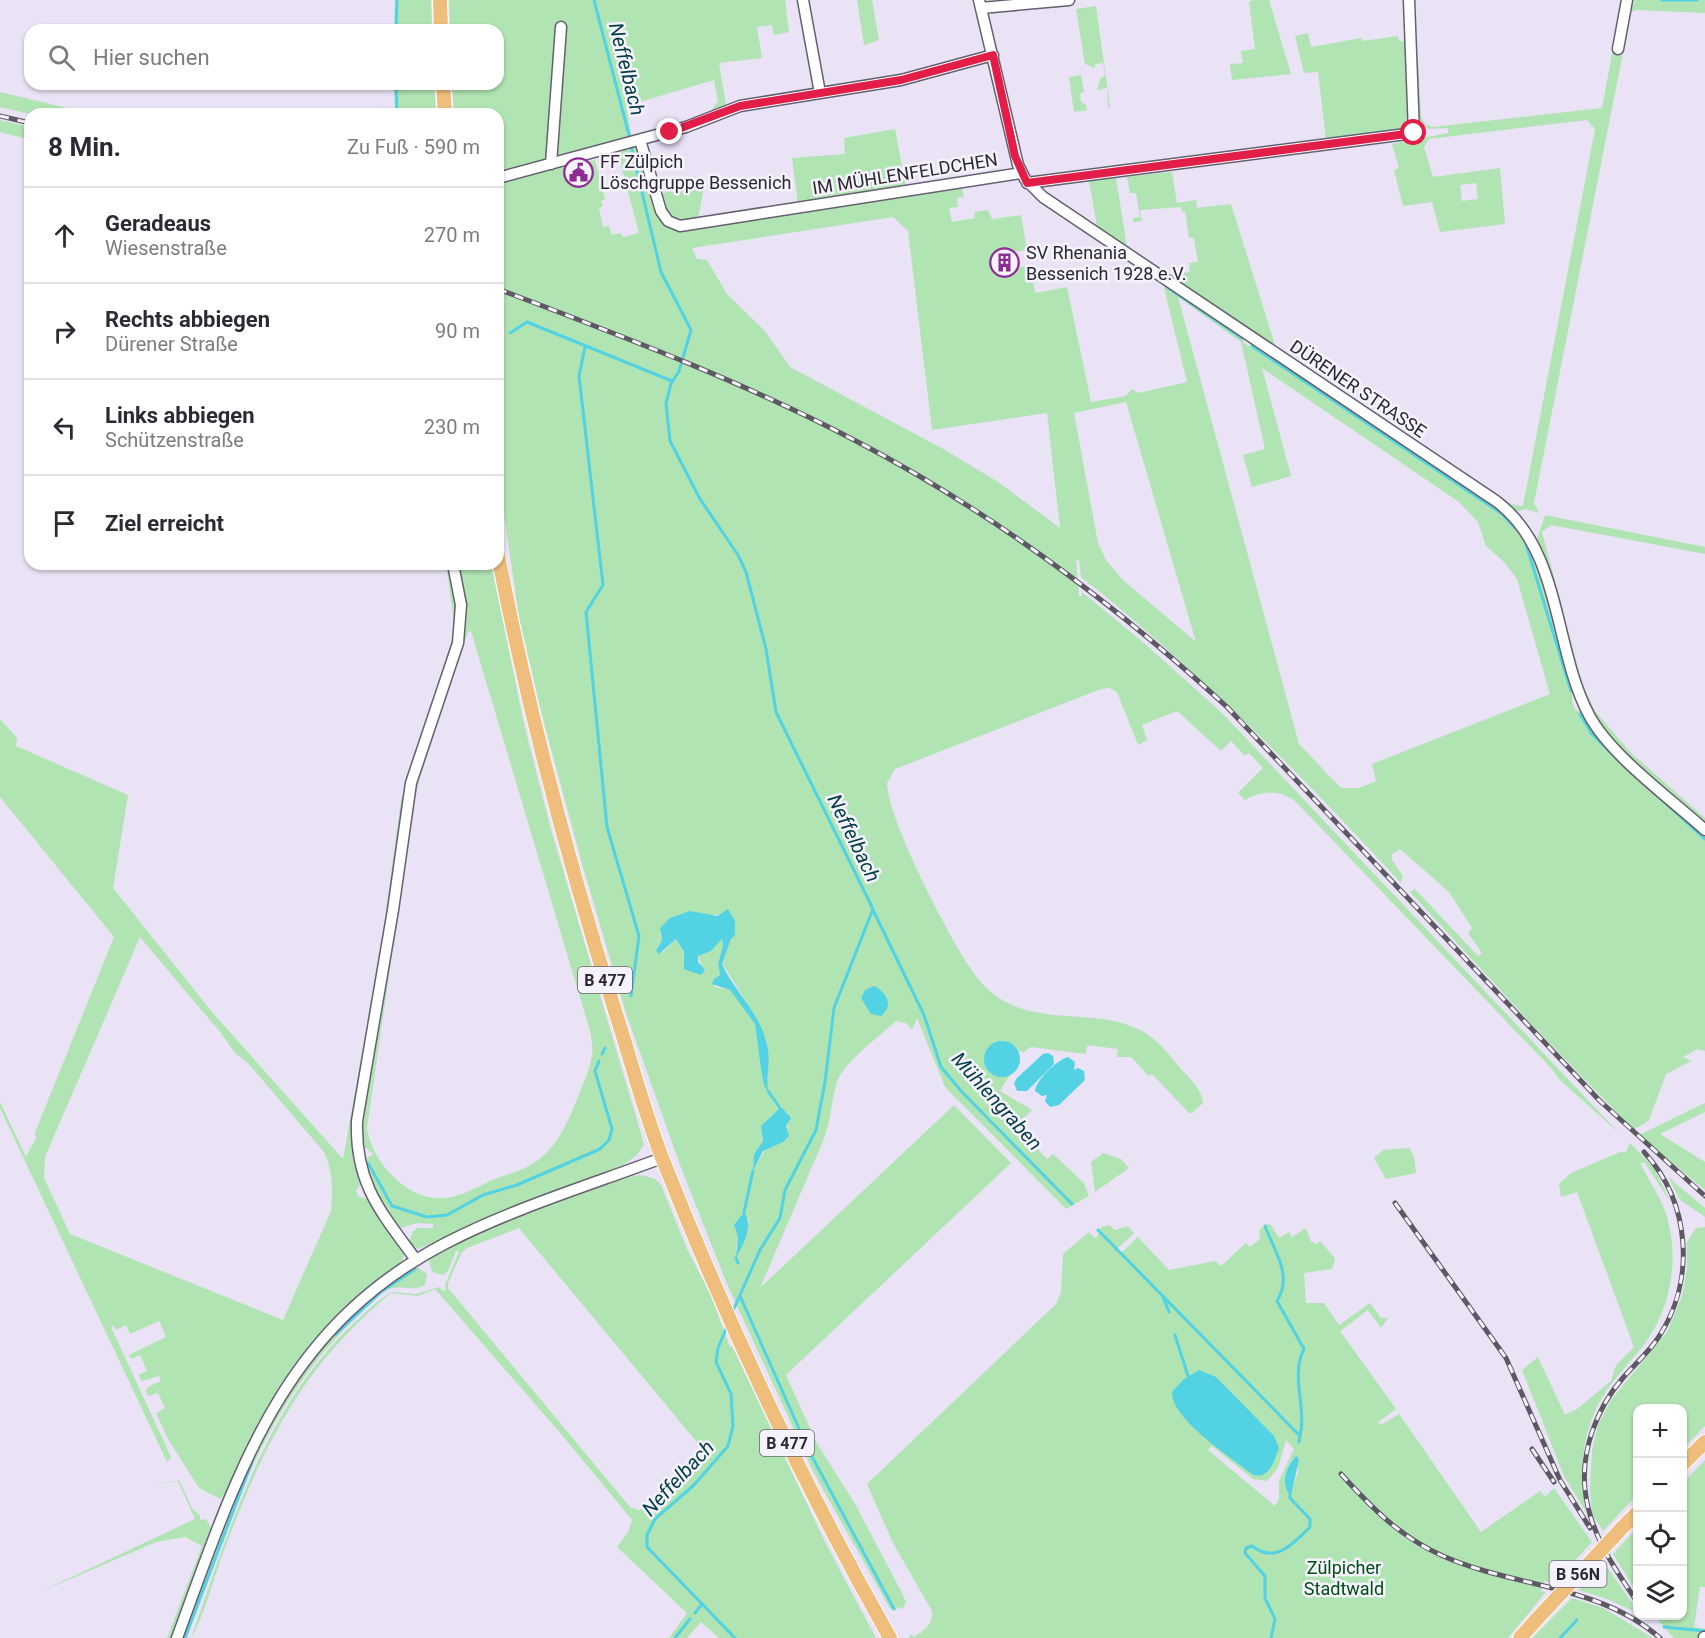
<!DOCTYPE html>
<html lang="de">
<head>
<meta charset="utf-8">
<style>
  body { margin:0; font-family:Roboto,sans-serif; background:#f7f7f7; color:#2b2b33 }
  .controls { position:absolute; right:18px; bottom:18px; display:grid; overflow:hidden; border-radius:12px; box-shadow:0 2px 4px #0004 }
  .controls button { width:54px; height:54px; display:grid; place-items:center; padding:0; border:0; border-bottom:2px solid #e1e1e2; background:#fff; color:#2b2b33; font:30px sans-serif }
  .stop { position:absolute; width:18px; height:18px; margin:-14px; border:4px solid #e11d48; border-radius:50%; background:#fff }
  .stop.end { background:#e11d48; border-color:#fff; box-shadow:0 2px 6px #0008 }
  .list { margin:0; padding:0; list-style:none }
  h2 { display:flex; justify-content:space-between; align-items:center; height:78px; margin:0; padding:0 24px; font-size:26px }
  h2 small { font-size:20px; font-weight:400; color:#7c7c81 }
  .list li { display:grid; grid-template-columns:39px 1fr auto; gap:18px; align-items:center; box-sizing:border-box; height:96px; padding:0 24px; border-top:2px solid #e1e1e2 }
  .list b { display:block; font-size:22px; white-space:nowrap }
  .list p { margin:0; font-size:20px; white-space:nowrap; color:#7c7c81 }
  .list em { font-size:20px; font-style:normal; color:#7c7c81 }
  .icon { flex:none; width:33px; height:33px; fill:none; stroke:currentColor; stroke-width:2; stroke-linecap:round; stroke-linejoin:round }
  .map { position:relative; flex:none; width:1705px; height:1638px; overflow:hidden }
  .search { position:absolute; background:#fff; box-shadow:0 2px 4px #0004; left:24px; top:24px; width:480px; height:66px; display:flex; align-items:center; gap:15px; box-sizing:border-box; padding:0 21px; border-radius:18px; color:#7c7c81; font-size:22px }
  .panel { position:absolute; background:#fff; box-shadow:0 2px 4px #0004; left:24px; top:108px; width:480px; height:462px; border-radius:18px }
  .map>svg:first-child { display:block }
  .green { fill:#b0e4b2; fill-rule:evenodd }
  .water { fill:#52d2e3 }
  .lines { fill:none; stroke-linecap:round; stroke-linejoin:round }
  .stream { stroke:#52d2e3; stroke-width:3 }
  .minor-casing { stroke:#655f70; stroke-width:13 }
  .major-casing { stroke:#fff; stroke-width:16 }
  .minor { stroke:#fff; stroke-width:10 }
  .major { stroke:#efbe7c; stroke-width:14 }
  .rail-casing { stroke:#5d5963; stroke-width:5 }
  .rail { stroke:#f6f2fd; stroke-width:3; stroke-dasharray:9; stroke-linecap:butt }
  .major-bridge-casing { stroke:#fff; stroke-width:16; stroke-linecap:butt }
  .major-bridge { stroke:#efbe7c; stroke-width:14 }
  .route { stroke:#e11d48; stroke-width:8 }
  .labels { text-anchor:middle; stroke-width:5; stroke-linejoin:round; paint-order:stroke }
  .shield { fill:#f6f2fd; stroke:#68656d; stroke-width:1.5 }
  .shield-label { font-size:16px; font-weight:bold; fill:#2b282f }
  .poi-label { font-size:18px; fill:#2b282f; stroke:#f6f2fd; text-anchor:start }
  .street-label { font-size:18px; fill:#2b282f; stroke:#f6f2fd }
  .park-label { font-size:18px; fill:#004e12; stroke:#f6f2fd }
  .water-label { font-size:20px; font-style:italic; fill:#003d44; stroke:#f6f2fd }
</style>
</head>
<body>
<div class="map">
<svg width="1705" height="1638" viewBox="0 0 1705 1638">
  <rect width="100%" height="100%" fill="#eae3f6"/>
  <!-- green -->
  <path class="green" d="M395,0h36l1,30h-38z
    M449,0h336l4,32 -15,3 -2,-10 -15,2 5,31 -43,5 7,42 -14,5 6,-9 -4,-21 -88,26 6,33 -73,18 -5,-5 -9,8 -47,15v-61h-44l-2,-30h46v-54h-48z
    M857,0h15l7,40 -15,5z
    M1253,0h16l22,74 -59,6 -2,-16 13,-1 -2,-12 14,-2 -6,-47z
    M1632,0h73v13l-69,-3 -5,2 -97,491 5,10 -14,-4 -9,3 -347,-235v-2l21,-3 -1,-9 9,-1 -4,-24h-5l-4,-27 -3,1 -1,-5 -41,3 2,11 -9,1v-4l7,-1 -4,-24h-6l-3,-16 -11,1 11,69 -30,-21 -8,-45 83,-9 5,31 19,-3 1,8 34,-4 44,141 236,159 12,2 72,-377 -8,-9 -158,19 -5,8 9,30 67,-9 5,56 -65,8 -8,-30 -29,4 -9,-36 5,-2 -7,-24 56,-11v-5l-20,1 -12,-12 -2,-59h4l3,59 4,7 7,3 170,-19 11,-59h8l6,-33 8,-14zM1476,183l2,16 -16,2 -2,-16z
    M1096,6l14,101h-2l-1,-19 -10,2 4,-13 4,-1 -2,-13 -8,1v4l-10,-4 -9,-55z
    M1308,33l3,14 51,-9 1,3 35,-5 1,5h7l4,83 -5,6 -79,9 -8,-67 -14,1 -9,-37z
    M1066,57l3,20 12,-2 3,17 -4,1 1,9 5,3 1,5 -13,2z
    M394,84h40l2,30h-41z
    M0,92l93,22h-63l-30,-7z
    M0,120l30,7v13l-30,-8z
    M895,129l11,58 33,-5 2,10 21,-4 2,9 -7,1 1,9 -9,1 3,14 23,-4 -1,-6 14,-2 4,9 29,-4 6,35 -19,3v5l-16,2 2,10 37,-4 4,27 32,-6 24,115 35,-6 6,-7 6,4 49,-11 -23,-94 2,-3 77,52 1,6 5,3 4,-2 254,172 19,22 14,36 33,117 -1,10 3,9 7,2 27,36 96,88v215l-7,-2 -15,8 8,4 -25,13 -17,46 -15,10 -96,-99 -128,-139 5,-3 63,67 4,-3 -14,-20 4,-5 -23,-36 -49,-43 -8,5v6l11,16 -2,7c-101,-109 -203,-214 -320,-306l-2,-17 -3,-1 3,37h3v-4l62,51 79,71 397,420 -60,-54 -9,-12 -256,-267c-16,-11 -33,-11 -50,-1l-7,-7 25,-25 -14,-15 -4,3 -14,-15 -10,10 -44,-40 -35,14 5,15 -9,5 -21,-53 -8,-4 -8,1 -206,80 -8,14c1,37 60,150 82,183 9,14 21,28 35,35 42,24 96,7 138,30 16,9 28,24 39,38 9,10 21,20 22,34l-11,10h-3l-37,-39 -3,2 -18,-19h-14l1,-8 -31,-4 -1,9 -55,-7 -7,5 -5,-1 -5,-6 -28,22 10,9 14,-1 -10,16 32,19 -16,16 31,33 6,-5 31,29 5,13 -23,13 -121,-122 -28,-69 -5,12 -6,-7 -10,-2c-15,14 -52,41 -59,61 -6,19 -6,40 -14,59l-63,147 194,-183 57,58 -225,212 30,67 38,60 47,89 5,11 -4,8 -2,-3 -8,3 -3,-3 -75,-134 -87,-189 -47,-119 -54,-152 -43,-146 -40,-148 -24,-102 -21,-143v-293l68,-18 6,17 11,-3 2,5 6,-2 -5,-18 9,-2 10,39 -4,2 2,5 -4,2 4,19 6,-1 3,9 9,-2 2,4 16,-4 -21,-79 15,-9 5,3 9,-2 13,48 45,-14 -7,40 100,-16 -6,-46 53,-4 -1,-16zM893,217l15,14 24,199 115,-17 13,115 -62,-46 -51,-31 -157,-84 -25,-36 -38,-37 -20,-34 -10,-1 -5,-11zM1178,297l63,45 24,107 -22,6 9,32 39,-11 -29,-108 197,134 19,20 8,24 18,16 13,17 33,115 -178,70 4,17 -17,7h-18l-42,-44zM1126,402l70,240 -74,-63 -16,-19 -8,-17 -24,-130zM686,914l24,2 11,-2 10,25 -9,24 33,53 12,26 1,38 -4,5 -9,-61 -25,-34 -16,-3 6,-12 -2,-11 5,-19 -1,-6 -24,16 4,13 -5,6 -14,-13 1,-9 -8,-13 -13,13 -6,-4 5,-8 -2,-6 10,-16zM780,1108l8,6 -1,25 -20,8 -14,23 1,-16 9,-13c-5,-17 6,-22 17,-33zM749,1218l-3,18 -7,16 -3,-3 2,-12 -4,-12z
    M1545,515l160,32v7l-154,-29 -9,7 40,151 13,28 35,41 75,66v7l-85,-78 -18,-21 -17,-28 -48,-159z
    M446,564h4l8,65 -49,149 -53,388 4,18 -4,7 3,6 8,2 35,49 2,8 -4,8c-21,17 -44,33 -64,52 -51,51 -84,113 -111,179l-5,4 -21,-11 -31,-49 -12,-26 9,-5 -7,-15 -10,3 -2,-5 2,-4 13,-6 -2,-5 -17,5 -4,-6 9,-4 -7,-16 -9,4 -2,-4 37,-18 -7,-16 -29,13 -4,-9 -10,5 -2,-4 -3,1 60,130 -4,5 -167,-354v-6l26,55 11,-21 -3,-1 80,-198 -114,-140v-78l17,19 -1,8 112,49 -15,93 99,124 131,147 39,-219 19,-140 52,-163 1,-16zM140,937l80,95 15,21 13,10 76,89c9,18 9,40 7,59l-48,109 -213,-86 -26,-56 1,-21z
    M457,564h34l33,160 26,102 94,318 -7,11 -14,10 -205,84 -9,-7 4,-11 5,-3h15v-4l-15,-1 -18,5 -6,-2 -20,-32 -10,-34 9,-6 -11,-9v-24l50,-326 54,-168zM471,631l119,400c6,25 -1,38 -10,61 -9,22 -18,47 -36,63 -13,13 -32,18 -49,24 -16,7 -34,18 -51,19 -36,4 -73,-37 -77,-70l47,-326 6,-25 48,-145z
    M1705,1103v9l-45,22 45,28v28l-66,-55z
    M1630,1143l24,25 17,35 -26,-40h-5c10,20 25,40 29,62 9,38 1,82 -21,114 -14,20 -32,36 -45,57 -21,34 -25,77 -17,116l-22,-36 -42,-106 16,-13 27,58 12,-6 34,-28 5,-16 18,-18 -57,-155 -16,5 -2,-13 12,-11 49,-21h6z
    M1409,1148l5,8 2,17 -30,6 -12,-21 9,-8z
    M1103,1153l18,6 8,9 -34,24 -4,-30z
    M642,1175l13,4 6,6 26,64 24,47 19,51 2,-1 94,198 50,94h-157l-18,-16 -14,16h-18l18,-25 -70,-66 11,-15 4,-12 -70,-85 -127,-146 -17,7 -27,-3c-88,73 -125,147 -165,252 -9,22 -24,78 -35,93 39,-110 74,-231 162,-314 12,-11 24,-24 39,-32l24,2 23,-7 4,4 3,-2 -1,-4 14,-33 -3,-1 -8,20 -5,4 -11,-3 -3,-11 2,-4c40,-22 80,-38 123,-55 28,-11 58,-24 88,-27zM519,1228l186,224 -60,56 -7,2 -8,-3 -182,-219v-5l14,-31 5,-4z
    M1668,1177l37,31v9l-25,-17z
    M1267,1224l4,1 8,13 10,-6 3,5 14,-9 5,14 6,2 3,-3 15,17 -3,11 -28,4 2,30h18l15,22 31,-22 11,15h7l-7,10 -13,-18 -28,21 56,78 -18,13 3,3 18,-11 82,118 59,-41 5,6 9,-9 38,54 -38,41 -10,-2 -3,10 5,1 -38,46h-600l3,-4 3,3c11,-7 19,-12 18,-26l-39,-68 -26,-59 189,-180 5,-12 2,-38 26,-22 7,7 5,-12 8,-2 6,5 13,-4 6,7 -17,16 4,4 17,-16 31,33 46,-9 6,5 25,-23 4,4 10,-8 -1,-9zM1286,1440l8,9 -15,32v18l-4,7 -67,-56 4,-4 41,33 14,2 11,-13zM1296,1456l2,17 -9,22c-8,-13 -4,-28 7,-39z
    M1705,1227v199l-22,23 -1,-41h-44l-1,87 -34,36 -11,-17 -2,-25 2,-39 6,-25 13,-25 56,-68 15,-36 5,-27v-27l9,-14z
    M417,1267l10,7 -2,11c-13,8 -28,-3 -42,7 -115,99 -147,208 -197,346h-4c49,-141 99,-291 235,-371z
    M1705,1460v127h-5l-6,40 11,2v9h-31l-20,-22h28l1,-133z
    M179,1480l13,28 8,8v4l6,-1 5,9 -39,110h-5l35,-92 -17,-9 -29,5 -120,52 159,-75 -17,-38 -26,4z
    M1637,1528v65l-24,-39z
    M1604,1563l33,47v3l-30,-14 -28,-9z
    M1572,1598l31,10 50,30h-121z"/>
  <!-- water -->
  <path class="water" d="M728,909l7,12v14l-4,4 -9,25c12,27 39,50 45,81 4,14 -1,30 1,46l-4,-6 -3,-16 -6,-45 -25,-34 -18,-6 2,-5 6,-4 -2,-11 5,-19 -1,-6 -11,12 -13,5v6l7,8 -4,5 -17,-6v-17l-8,-13 -17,15 -3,-3 6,-11 -2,-12 10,-10 20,-7 27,5z
    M874,986c13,6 20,20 7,30l-10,-2 -10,-16 4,-8z
    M984 1059a18 18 0 1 1 36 0a18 18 0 1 1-36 0Z
    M1048,1053l5,3 1,8 -27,27h-10l-3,-8 3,-5 26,-24z
    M1068,1057l7,5 -1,8 4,-2 6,3 1,9 -26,25 -9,2 -5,-6 2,-6 -5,1 -7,-5c1,-11 22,-31 33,-34z
    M780,1108h2l9,10 -5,8 3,10 -6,6 -20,9 -10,20 1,-17 9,-13 -2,-15z
    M744,1212c10,14 -1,33 -8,46l2,-21 -4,-12z
    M1199,1370l17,7 58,59 5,12c-5,13 -10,33 -27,26 -21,-17 -81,-55 -80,-82l12,-13z
    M1296,1456l3,3 -7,32 -4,2c-7,-13 -1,-27 8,-37z"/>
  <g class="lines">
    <!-- stream -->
    <path class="stream" d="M594,0l36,139
      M1662,0h35
      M396,30l1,-30
      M396,84l1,30
      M631,146l30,126 30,58 -12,41 -8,13 -5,19 4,38 30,58 38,56 8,17 20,77 10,63 97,197 -39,99 -9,74 -9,48 -31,60 -5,28 -20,32 -28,63
      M1167,287l75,51
      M510,333l17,-11 145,59
      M1252,346l249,167 15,16
      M585,347l-6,29 24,209 -17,27 21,215 32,109 -8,60
      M1526,544l45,147
      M1580,714l12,20 29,29
      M1660,798l45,41
      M873,910l51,105 17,52 20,24 111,113
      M602,1054l3,-6
      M768,1091l12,17
      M368,1163l24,43 35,11 20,-2 36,-20 34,-10 83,-36 9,-9 3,-11 -17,-58 4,-10
      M744,1212l9,-41
      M1265,1226c10,26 28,50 12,75l27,48c-14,27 3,58 -4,87
      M1098,1230l202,206 -1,6
      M736,1258l2,5
      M740,1296l69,155 85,158
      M1163,1297l6,15
      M728,1324l-10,24 -2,14 15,32 2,32 -5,20 -34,39 -39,34 -8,16v12l88,91
      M336,1334l45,-42 34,-23
      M1175,1335l13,41
      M695,1613l7,-9
      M1664,1627l41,4
      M185,1638l68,-179
      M675,1638l15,-19
      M1271,1638l4,-19 -10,-21v-22l-20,-23 1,-5 6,-2c23,18 40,-1 58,-19v-8l-20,-21v-7
      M1560,1638l17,-18"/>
    <defs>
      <path id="minor" d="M803,0l17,93
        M979,0l39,165 7,14 18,18 453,304c66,49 57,146 93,214 21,40 82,84 116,115
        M981,8l88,-8
        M1618,49l9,-49
        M640,140l21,71 7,10 12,5 341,-53
        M551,164l10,-137
        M498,178l188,-51 54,-21 161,-26 92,-25
        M1027,183l387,-50 -5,-133
        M416,1260c-35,-48 -61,-76 -59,-139l36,-211 18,-127 47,-140 3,-38 -8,-41
        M1704,1637h1
        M177,1638c60,-163 103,-309 269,-395 68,-35 144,-58 216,-85"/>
      <path id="major" d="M440,0l1,30
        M443,84l2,30
        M498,555c30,155 70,306 117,456 16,49 29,101 48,149 65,165 140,324 227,478
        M1682,1465l23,-23
        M1621,1529l17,-17
        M1520,1638l16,-18"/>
    </defs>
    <!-- minor casing -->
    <use href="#minor" class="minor-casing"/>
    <!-- major casing -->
    <use href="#major" class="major-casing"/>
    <!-- minor -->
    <use href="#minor" class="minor"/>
    <!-- major -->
    <use href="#major" class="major"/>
    <defs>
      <path id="rail" d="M0,116l30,7
        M498,289c121,46 244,92 358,152 136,71 258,162 371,266l373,394 105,95
        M1395,1203l111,155 54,122 30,48
        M1532,1449l22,33
        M1341,1474c31,34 59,63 102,82 72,32 155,28 217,82
        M1638,1603c-24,-35 -49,-71 -53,-114 -4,-39 12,-81 37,-110 12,-14 26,-26 36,-41 38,-57 33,-135 -14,-186"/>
    </defs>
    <!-- rail casing -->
    <use href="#rail" class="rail-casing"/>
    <!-- rail -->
    <use href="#rail" class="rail"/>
    <defs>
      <path id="major-bridge" d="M1536,1620l85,-91"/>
    </defs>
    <!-- major-bridge casing -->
    <use href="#major-bridge" class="major-bridge-casing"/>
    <!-- major-bridge -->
    <use href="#major-bridge" class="major-bridge"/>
  </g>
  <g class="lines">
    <!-- route -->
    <path class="route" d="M670,132l70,-26 161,-26 92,-25 22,101 12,27 387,-50"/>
  </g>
  <!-- icons -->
  <defs>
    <symbol id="civic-ring" viewBox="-11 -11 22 22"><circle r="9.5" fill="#f6f2fd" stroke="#8f2c94" stroke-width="1.5"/><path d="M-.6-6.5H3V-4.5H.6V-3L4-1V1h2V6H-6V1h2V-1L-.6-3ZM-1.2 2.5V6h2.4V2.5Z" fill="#8f2c94"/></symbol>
    <symbol id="building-ring" viewBox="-11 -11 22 22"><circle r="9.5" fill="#f6f2fd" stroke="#8f2c94" stroke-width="1.5"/><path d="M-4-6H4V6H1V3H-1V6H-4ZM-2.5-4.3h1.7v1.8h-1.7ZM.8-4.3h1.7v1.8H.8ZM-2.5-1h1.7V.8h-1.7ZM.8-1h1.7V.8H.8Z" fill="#8f2c94"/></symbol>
  </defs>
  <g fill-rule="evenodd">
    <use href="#civic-ring" x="562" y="156" width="33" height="33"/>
    <use href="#building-ring" x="988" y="246" width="33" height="33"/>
  </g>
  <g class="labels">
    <!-- shield labels -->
    <g class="shield">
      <rect x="578" y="967" width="54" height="26" rx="4.5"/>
      <rect x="760" y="1430" width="54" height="26" rx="4.5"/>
      <rect x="1549.5" y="1561" width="57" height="26" rx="4.5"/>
    </g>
    <g class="shield-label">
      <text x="605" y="986">B 477</text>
      <text x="787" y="1449">B 477</text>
      <text x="1578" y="1580">B 56N</text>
    </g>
    <!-- poi labels -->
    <g class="poi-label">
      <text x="600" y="168">FF Zülpich<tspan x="600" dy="21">Löschgruppe Bessenich</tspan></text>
      <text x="1026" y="259">SV Rhenania<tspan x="1026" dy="21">Bessenich 1928 e.V.</tspan></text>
    </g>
    <!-- street labels -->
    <g class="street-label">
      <text transform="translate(905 174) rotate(-9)" y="6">IM MÜHLENFELDCHEN</text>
      <text transform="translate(1358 389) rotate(34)" y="6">DÜRENER STRASSE</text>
    </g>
    <!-- park labels -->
    <g class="park-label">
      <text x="1344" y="1574">Zülpicher<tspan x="1344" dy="21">Stadtwald</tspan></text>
    </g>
    <!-- water labels -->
    <g class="water-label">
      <text transform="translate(627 69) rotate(76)" y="7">Neffelbach</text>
      <text transform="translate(854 838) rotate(64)" y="7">Neffelbach</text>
      <text transform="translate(997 1101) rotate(48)" y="7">Mühlengraben</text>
      <text transform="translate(678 1478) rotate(-47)" y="7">Neffelbach</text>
    </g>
  </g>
</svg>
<div class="controls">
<button>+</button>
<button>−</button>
<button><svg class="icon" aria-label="locate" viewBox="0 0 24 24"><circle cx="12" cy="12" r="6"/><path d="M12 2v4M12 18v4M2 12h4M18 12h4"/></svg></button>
<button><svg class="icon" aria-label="layers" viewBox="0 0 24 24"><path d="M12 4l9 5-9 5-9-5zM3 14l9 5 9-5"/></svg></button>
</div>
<div class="stop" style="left:1414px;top:133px"></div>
<div class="stop end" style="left:670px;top:132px"></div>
<div class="search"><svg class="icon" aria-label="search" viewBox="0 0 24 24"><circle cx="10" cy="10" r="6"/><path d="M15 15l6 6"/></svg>Hier suchen</div>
<section class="panel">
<h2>8 Min.<small>Zu Fuß · 590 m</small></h2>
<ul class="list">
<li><svg class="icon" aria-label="ahead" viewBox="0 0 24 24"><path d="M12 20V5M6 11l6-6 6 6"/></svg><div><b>Geradeaus</b><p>Wiesenstraße</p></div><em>270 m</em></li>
<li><svg class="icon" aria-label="right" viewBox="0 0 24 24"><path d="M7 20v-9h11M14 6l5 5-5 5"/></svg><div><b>Rechts abbiegen</b><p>Dürener Straße</p></div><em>90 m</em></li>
<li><svg class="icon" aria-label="left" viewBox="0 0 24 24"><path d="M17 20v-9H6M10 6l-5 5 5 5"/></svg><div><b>Links abbiegen</b><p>Schützenstraße</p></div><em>230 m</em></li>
<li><svg class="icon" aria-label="arrive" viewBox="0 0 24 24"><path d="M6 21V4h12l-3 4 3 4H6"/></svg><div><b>Ziel erreicht</b></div></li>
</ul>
</section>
</div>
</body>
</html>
